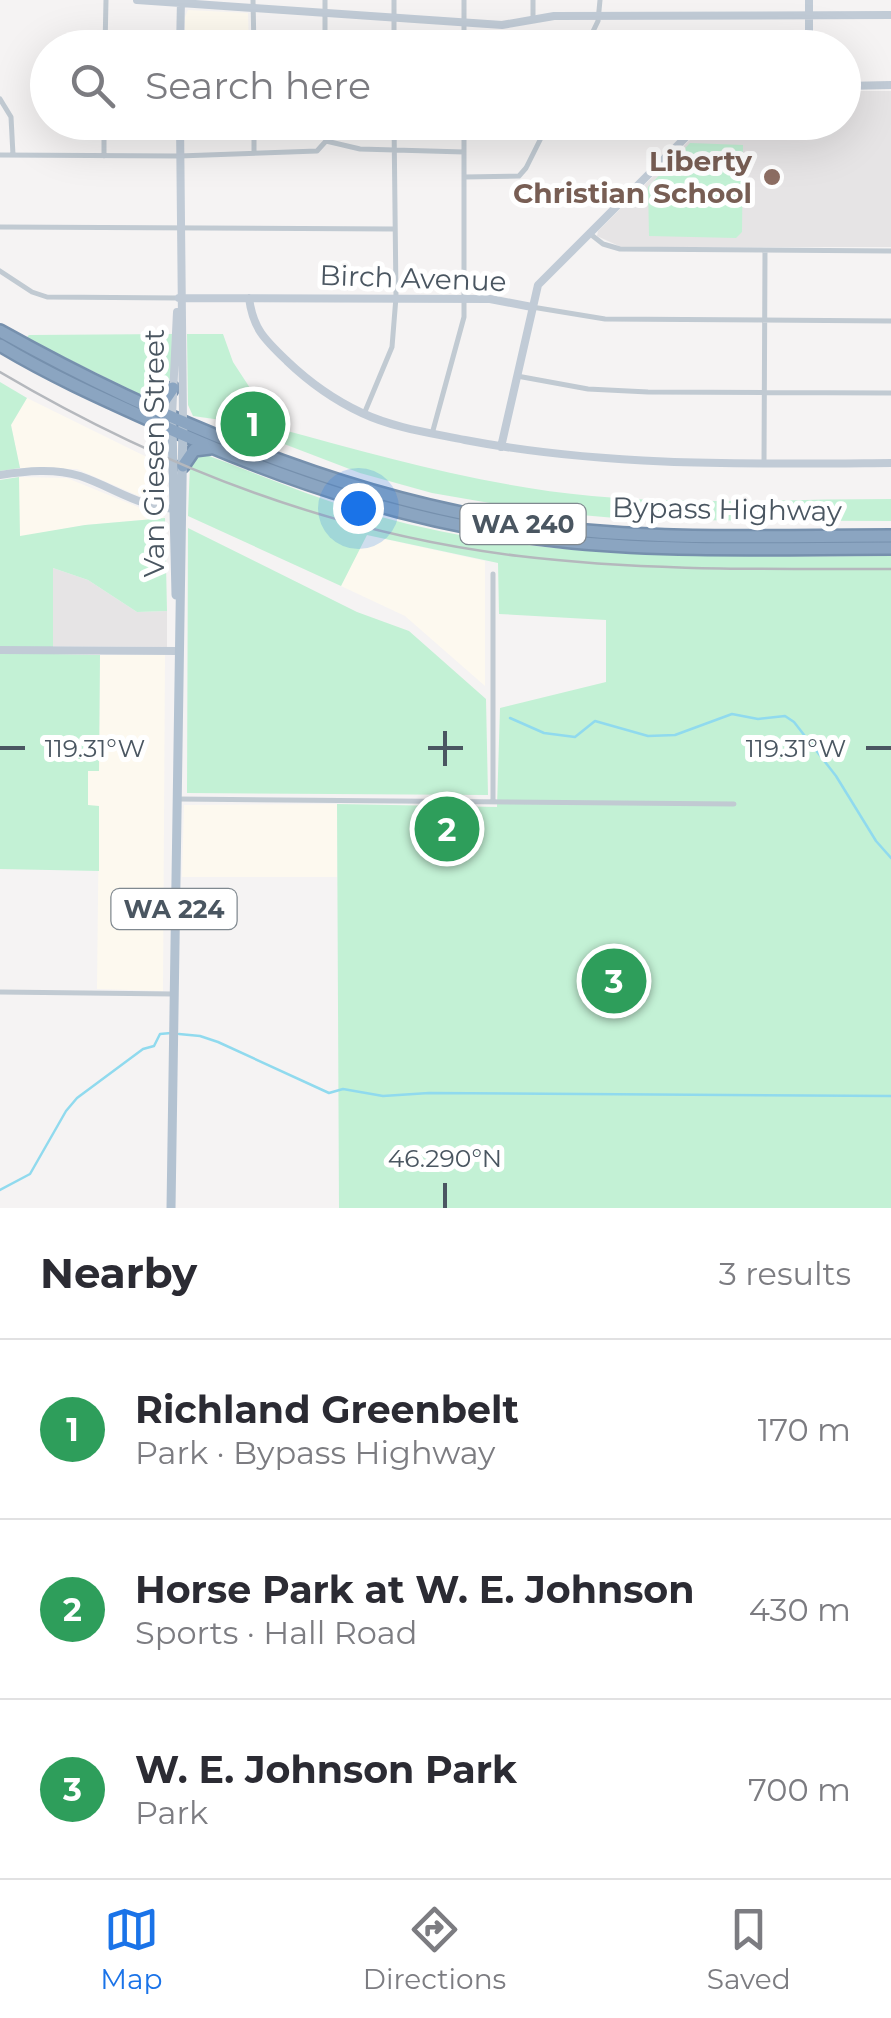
<!DOCTYPE html>
<html lang="en">
<head>
<meta charset="utf-8">
<style>
  body { margin:0; font-family:Montserrat,sans-serif; background:#f7f7f7; color:#2b2b33 }
  .you { position:absolute; left:358px; top:508px; width:35px; height:35px; margin:-25px; border:8px solid #fff; border-radius:50%; background:#1a73e8; box-shadow:0 0 0 15px #1a73e833 }
  .badge { display:grid; place-items:center; width:65px; height:65px; border-radius:50%; background:#1a73e8; color:#fff; font-size:32px; font-weight:700 }
  .pin { position:absolute; translate:-50% -50%; border:5px solid #fff; box-shadow:0 2px 10px #0006 }
  .list { margin:0; padding:0; list-style:none }
  h2 { display:flex; justify-content:space-between; align-items:center; height:130px; margin:0; padding:0 40px; font-size:42px }
  h2 small { font-size:32px; font-weight:400; color:#7c7c81 }
  .list li { display:grid; grid-template-columns:65px 1fr auto; gap:30px; align-items:center; box-sizing:border-box; height:180px; padding:0 40px; border-top:2px solid #e1e1e2 }
  .list b { display:block; font-size:38px; white-space:nowrap }
  .list p { margin:0; font-size:32px; white-space:nowrap; color:#7c7c81 }
  .list em { font-size:32px; font-style:normal; color:#7c7c81 }
  .icon { flex:none; width:55px; height:55px; fill:none; stroke:currentColor; stroke-width:2; stroke-linecap:round; stroke-linejoin:round }
  .map { position:relative; flex:none; width:891px; height:1208px; overflow:hidden }
  .search { position:absolute; background:#fff; box-shadow:0 10px 40px #0002; left:30px; right:30px; top:30px; height:110px; display:flex; align-items:center; gap:25px; box-sizing:border-box; padding:0 35px; border-radius:55px; color:#7c7c81; font-size:38px }
  .sheet { height:670px; background:#fff }
  nav { display:flex; justify-content:space-around; align-items:center; box-sizing:border-box; height:140px; border-top:2px solid #e1e1e2; background:#fff; font-size:28px; color:#7c7c81 }
  nav a { display:grid; justify-items:center; gap:5px }
  nav .on { color:#1a73e8 }
  .map>svg:first-child { display:block }
  .commercial { fill:#fdf9ef }
  .education { fill:#e6e4e5 }
  .green { fill:#c3f1d5 }
  .lines { fill:none; stroke-linecap:round; stroke-linejoin:round }
  .stream { stroke:#90daee; stroke-width:2.5 }
  .highway-casing { stroke:#7690ad; stroke-width:16 }
  .street { stroke:#c1cad2; stroke-width:5 }
  .secondary { stroke:#c1cbd6; stroke-width:8 }
  .primary { stroke:#b3c2d1; stroke-width:9 }
  .highway { stroke:#8ba5c1; stroke-width:11 }
  .rail { stroke:#b5b8bd; stroke-width:2.5 }
  .ticks { fill:none; stroke:#4a5661; stroke-width:4 }
  .education-dot { fill:#8d6e63; stroke:#fff; stroke-width:4 }
  .labels { text-anchor:middle; stroke-width:10; stroke-linejoin:round; paint-order:stroke }
  .shield { fill:#fff; stroke:#808990; stroke-width:2.5 }
  .shield-label { font-size:25px; font-weight:bold; fill:#4a5661 }
  .education-label { font-size:28px; font-weight:bold; fill:#785e54; stroke:#fff; text-anchor:end }
  .street-label { font-size:28px; fill:#4a5661; stroke:#fff }
  .ticks-label { font-size:25px; text-anchor:middle; fill:#4a5661; stroke:#fff; stroke-width:10; stroke-linejoin:round; paint-order:stroke }
</style>
</head>
<body>
<div class="map">
<svg width="891" height="1208" viewBox="0 0 891 1208">
  <rect width="100%" height="100%" fill="#f5f3f3"/>
  <!-- commercial -->
  <path class="commercial" d="M188,10l60,3 1,34h-64v-30z
    M27,398l140,69 -1,35 -20,-3 -69,-30 -57,-1 -9,-43z
    M19,477l48,1 98,40 -80,7 -66,12z
    M366,535l119,26v125l-80,-70 -64,-30z
    M100,655h65l-2,336 -66,-2 2,-182 -11,-1v-35l11,-1z
    M337,804v73h-155l2,-72z"/>
  <!-- education -->
  <path class="education" d="M844,91h47v156h-270l-24,-11 1,-5 109,-108 137,-1z
    M53,568l35,12 49,32 30,-1v36l-114,-1z"/>
  <!-- green -->
  <path class="green" d="M690,143l53,2 -1,87 -6,6 -87,-2 -1,-49z
    M172,334c-1,23 5,60 -21,66l-125,-62 3,-3z
    M187,334h36l10,28 43,66c104,28 208,58 316,68 98,9 200,3 299,3v22l-253,-1 -102,-9 -104,-18 -72,-20 -139,-53 -28,-4 -5,-11z
    M0,382l27,16 -16,27 9,43 -20,3z
    M201,453c57,21 115,46 173,62 168,48 344,41 517,41v652h-552l-2,-404 160,3 3,-99 106,-26v-62l-107,-6 -1,-51 -131,-28 -26,51 -153,-70 2,-52 2,-7z
    M19,477l1,59 65,-11 80,-7 2,93 -30,1 -49,-32 -35,-12v86l47,1 -1,116h-11v34l11,1v65l-99,-2v-389z
    M188,528l169,84 52,19 77,68 2,96 -301,-2z"/>
  <g class="lines">
    <!-- stream -->
    <path class="stream" d="M510,718l34,15 31,4 20,-16 53,15 27,-1 57,-21 26,5 27,-3 9,6 42,54 40,65 15,17
      M179,1034l21,2 18,6 111,51 14,-4 40,7 46,-3 462,3
      M0,1190l30,-16 36,-63 11,-13 66,-49 11,-3 6,-12 11,-1"/>
    <defs>
      <path id="highway" d="M0,331c152,85 339,165 511,191 125,20 253,14 380,14
        M0,345c48,29 99,52 150,75 135,62 273,108 422,122 105,10 213,6 319,6
        M150,404l14,-3 9,-13
        M183,466l11,-16 16,-2"/>
    </defs>
    <!-- highway casing -->
    <use href="#highway" class="highway-casing"/>
    <!-- street -->
    <path class="street" d="M253,0l1,48
      M325,0v48
      M533,20v-20
      M61,46l44,1 1,-47
      M394,48v-48
      M464,48v-48
      M585,48l13,-27 2,-21
      M0,99l11,18 2,38
      M254,122v31
      M326,122v17
      M0,155l179,1 138,-5 9,-10 34,8 104,3
      M104,156v-34
      M464,177l55,-1 7,-8 23,-46
      M0,227l394,2
      M589,233l14,11 17,5 271,2
      M0,271l32,21 15,5 132,1
      M532,307l73,12 286,2
      M517,376l71,13 60,3 243,1
      M364,414l28,-67 4,-50 -2,-175
      M432,434l32,-117v-195
      M764,463l1,-212
      M179,799l555,5
      M493,801v-227
      M0,992l173,2"/>
    <!-- secondary -->
    <path class="secondary" d="M137,0l365,25 52,-9 337,-1
      M809,0v48
      M180,48l1,-48
      M844,86l47,-1
      M180,122l3,298
      M179,298l311,1 42,8
      M249,298c4,31 16,42 38,63 22,21 47,39 75,52 32,15 69,20 103,27 141,27 283,24 426,23
      M172,416l5,-104
      M501,447l37,-162 163,-163
      M0,475c26,-4 54,-7 80,1 35,12 60,32 98,33
      M0,650l178,1"/>
    <!-- primary -->
    <path class="primary" d="M172,426l4,169
      M171,1208l12,-788"/>
    <!-- highway -->
    <use href="#highway" class="highway"/>
    <!-- rail -->
    <path class="rail" d="M0,372c159,94 335,162 519,184 124,15 248,13 372,13"/>
  </g>
  <!-- ticks -->
  <path class="ticks" d="M445,731v35M0,748h25M428,748h35M866,748h25M445,1183v25"/>
  <!-- markers -->
  <circle class="education-dot" cx="772" cy="177" r="10"/>
  <g class="labels">
    <!-- shield labels -->
    <g class="shield">
      <rect x="460.5" y="504" width="125" height="40" rx="8"/>
      <rect x="111.5" y="889" width="125" height="40" rx="8"/>
    </g>
    <g class="shield-label">
      <text x="523" y="533">WA 240</text>
      <text x="174" y="918">WA 224</text>
    </g>
    <!-- education labels -->
    <g class="education-label">
      <text x="752" y="171">Liberty<tspan x="752" dy="32">Christian School</tspan></text>
    </g>
    <!-- street labels -->
    <g class="street-label">
      <text transform="translate(413 278) rotate(2)" y="10">Birch Avenue</text>
      <text transform="translate(154 453) rotate(-90)" y="10">Van Giesen Street</text>
      <text transform="translate(727 509) rotate(1)" y="10">Bypass Highway</text>
    </g>
  </g>
  <g class="ticks-label">
    <text x="796" y="757">119.31°W</text>
    <text x="95" y="757">119.31°W</text>
    <text x="445" y="1167">46.290°N</text>
  </g>
</svg>
<div class="you"></div>
<div class="pin badge" style="left:253px;top:424px;background:#2e9e5b">1</div>
<div class="pin badge" style="left:447px;top:829px;background:#2e9e5b">2</div>
<div class="pin badge" style="left:614px;top:981px;background:#2e9e5b">3</div>
<div class="search"><svg class="icon" aria-label="search" viewBox="0 0 24 24"><circle cx="10" cy="10" r="6"/><path d="M15 15l6 6"/></svg>Search here</div>
</div>
<section class="sheet">
<h2>Nearby<small>3 results</small></h2>
<ul class="list">
<li><span class="badge" style="background:#2e9e5b">1</span><div><b>Richland Greenbelt</b><p>Park · Bypass Highway</p></div><em>170 m</em></li>
<li><span class="badge" style="background:#2e9e5b">2</span><div><b>Horse Park at W. E. Johnson</b><p>Sports · Hall Road</p></div><em>430 m</em></li>
<li><span class="badge" style="background:#2e9e5b">3</span><div><b>W. E. Johnson Park</b><p>Park</p></div><em>700 m</em></li>
</ul>
</section>
<nav>
<a class="on"><svg class="icon" aria-label="map" viewBox="0 0 24 24"><path d="M3 6l6-2 6 2 6-2v14l-6 2-6-2-6 2zM9 4v14M15 6v14"/></svg>Map</a>
<a><svg class="icon" aria-label="directions" viewBox="0 0 24 24"><path d="M12 3l9 9-9 9-9-9zM9 14v-3h6M13 9l2 2-2 2"/></svg>Directions</a>
<a><svg class="icon" aria-label="saved" viewBox="0 0 24 24"><path d="M7 4h10v16l-5-4-5 4z"/></svg>Saved</a>
</nav>
</body>
</html>
